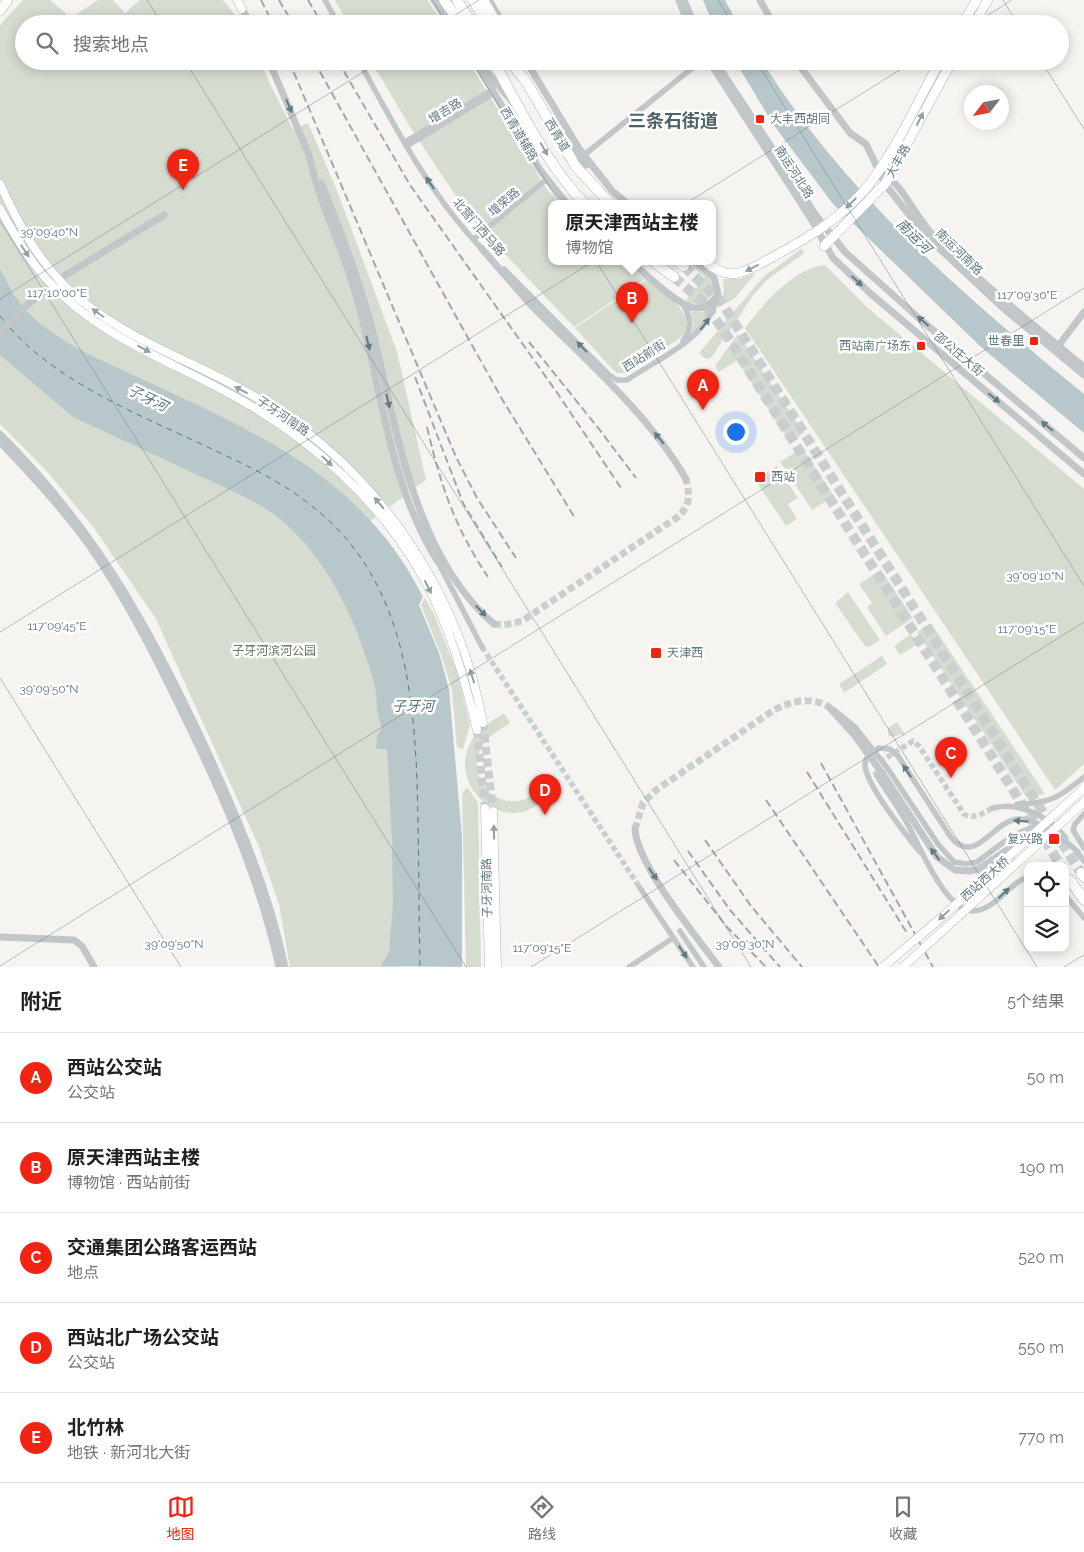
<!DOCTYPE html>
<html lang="zh">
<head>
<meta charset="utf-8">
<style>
  body { margin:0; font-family:Raleway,"Noto Sans SC",sans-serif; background:#f2f2f2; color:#202124 }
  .controls { position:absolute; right:15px; bottom:15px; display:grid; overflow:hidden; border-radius:10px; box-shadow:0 2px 12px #0003 }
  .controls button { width:45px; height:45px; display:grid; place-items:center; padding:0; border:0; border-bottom:1px solid #e0e0e0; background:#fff; color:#202124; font:25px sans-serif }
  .compass { position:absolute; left:964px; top:85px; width:45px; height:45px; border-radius:50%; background:#fff; box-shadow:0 2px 12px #0003; rotate:238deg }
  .you { position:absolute; left:735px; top:431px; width:18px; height:18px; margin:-12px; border:4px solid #fff; border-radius:50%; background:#1a73e8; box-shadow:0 0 0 8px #1a73e833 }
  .badge { display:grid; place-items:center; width:32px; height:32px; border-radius:50%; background:#f12414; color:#fff; font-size:16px; font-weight:700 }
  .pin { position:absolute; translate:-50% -41px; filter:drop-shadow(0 1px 2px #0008) }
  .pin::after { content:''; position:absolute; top:26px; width:18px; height:15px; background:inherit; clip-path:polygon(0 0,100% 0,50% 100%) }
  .popup { position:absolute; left:548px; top:200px; width:168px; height:65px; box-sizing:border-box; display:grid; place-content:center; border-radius:10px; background:#fff; filter:drop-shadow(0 1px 4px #0005); font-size:16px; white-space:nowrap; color:#757577 }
  .popup b { font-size:19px; color:#202124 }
  .popup::after { content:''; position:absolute; left:50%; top:100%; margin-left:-10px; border:10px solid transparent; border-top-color:#fff }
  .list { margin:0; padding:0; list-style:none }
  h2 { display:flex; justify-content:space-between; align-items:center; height:65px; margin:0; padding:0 20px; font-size:21px }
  h2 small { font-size:16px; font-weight:400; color:#757577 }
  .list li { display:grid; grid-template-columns:32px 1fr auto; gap:15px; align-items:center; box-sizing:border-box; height:90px; padding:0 20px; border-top:1px solid #e0e0e0 }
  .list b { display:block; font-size:19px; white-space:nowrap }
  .list p { margin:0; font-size:16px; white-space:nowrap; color:#757577 }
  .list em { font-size:16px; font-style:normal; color:#757577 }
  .icon { flex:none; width:28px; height:28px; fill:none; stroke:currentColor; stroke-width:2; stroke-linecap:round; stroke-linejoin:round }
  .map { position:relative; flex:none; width:1084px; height:967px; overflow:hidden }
  .search { position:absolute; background:#fff; box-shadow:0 2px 12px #0003; left:15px; right:15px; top:15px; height:55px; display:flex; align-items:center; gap:12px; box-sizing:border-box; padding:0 18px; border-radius:28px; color:#757577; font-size:19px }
  .sheet { height:515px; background:#fff }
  nav { display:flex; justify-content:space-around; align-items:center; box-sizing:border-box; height:70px; border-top:1px solid #e0e0e0; background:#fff; font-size:14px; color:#757577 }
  nav a { display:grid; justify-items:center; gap:2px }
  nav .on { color:#f12414 }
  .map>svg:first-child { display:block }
  .green { fill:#d6dcd0 }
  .water { fill:#b8c8ca }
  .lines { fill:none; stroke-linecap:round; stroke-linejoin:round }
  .ferry { stroke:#58767a; stroke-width:1; stroke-dasharray:6 5; stroke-linecap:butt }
  .minor-tunnel { stroke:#c9cfcf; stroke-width:5.5; stroke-dasharray:5.5 3; stroke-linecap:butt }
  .tertiary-tunnel { stroke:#c9cfcf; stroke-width:7; stroke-dasharray:7 3.5; stroke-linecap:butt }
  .secondary-tunnel { stroke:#c9cfcf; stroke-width:8; stroke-dasharray:8 4; stroke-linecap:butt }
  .trunk-tunnel { stroke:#c9cfcf; stroke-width:10; stroke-dasharray:10 5; stroke-linecap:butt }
  .secondary-casing { stroke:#b3babd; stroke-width:9 }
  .primary-casing { stroke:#b2b8ba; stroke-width:10 }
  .trunk-casing { stroke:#b3b8ba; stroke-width:11 }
  .minor { stroke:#c1c6c8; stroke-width:5.5 }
  .tertiary { stroke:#c1c6c8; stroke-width:7 }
  .secondary { stroke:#fff; stroke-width:8 }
  .primary { stroke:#fff; stroke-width:9 }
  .trunk { stroke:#fff; stroke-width:10 }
  .rail { stroke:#9fa8ac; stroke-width:2; stroke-dasharray:8 4; stroke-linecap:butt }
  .secondary-bridge-casing { stroke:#b3babd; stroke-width:9; stroke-linecap:butt }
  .minor-bridge { stroke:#c1c6c8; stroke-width:5.5 }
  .tertiary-bridge { stroke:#c1c6c8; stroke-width:7 }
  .secondary-bridge { stroke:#fff; stroke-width:8 }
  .oneway { fill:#617a83 }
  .oneway2 { fill:#90a2a8 }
  .ticks { fill:none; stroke:#617a83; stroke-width:1; stroke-opacity:0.45 }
  .poi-dot { fill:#f12414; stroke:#fff; stroke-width:2 }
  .labels { text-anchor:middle; stroke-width:5; stroke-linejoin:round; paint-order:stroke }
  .street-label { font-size:12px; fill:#617a83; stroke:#fff }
  .poi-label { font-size:12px; fill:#617a83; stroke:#fff; text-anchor:start }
  .park-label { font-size:12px; fill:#697a60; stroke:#fff }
  .water-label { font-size:14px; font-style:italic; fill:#58767a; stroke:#fff }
  .district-label { font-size:18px; font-weight:bold; fill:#4f6168; stroke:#fff }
  .ticks-label { font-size:12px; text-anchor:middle; fill:#617a83; stroke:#fff; stroke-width:5; stroke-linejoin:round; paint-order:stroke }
</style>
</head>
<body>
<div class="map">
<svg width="1084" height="967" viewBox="0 0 1084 967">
  <rect width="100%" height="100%" fill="#f5f4f0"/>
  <!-- green -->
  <path class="green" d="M23,0h27l21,18 27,-18h15l12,13 15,-13h83l16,20 2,4h-217v37h235l34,69 15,-7 30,70 59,159 29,128 -61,45 -290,-171 -62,-53 -13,-24v-252z
    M335,0h92l17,24h-95z
    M371,61h97l78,127 14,16h-8v58h71l22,17 -71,48 -105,-111 -59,-89z
    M801,249l3,2 -1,3 -36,26 -13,14 -43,64 -5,1 -7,-6 64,-76z
    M688,262c13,3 27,18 25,32l-11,10h-11l-5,-4 19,-22z
    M825,265l43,43 216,181v275l-29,26 -310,-462c18,-24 49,-60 80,-63z
    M756,273l-22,26 -14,7 4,-16 -1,-11h16z
    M646,280c17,14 57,34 33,59l-55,34h-8l-41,-45z
    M711,308l-7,14 -15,14 4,-11 -2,-13h11z
    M738,334l66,99 -14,10 -53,-83 -18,12 -4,-6z
    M0,348l268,152 89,105 48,193 -6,169h-109l-11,-63 -20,-57 -103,-228 -62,-91 -49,-59 -45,-45z
    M802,448l32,48 -22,14 -32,-48z
    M777,466l21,32 -10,6 9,15 -11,7 -30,-45v-3z
    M881,570l32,48 -27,18 -19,-29 5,-4 -13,-19z
    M848,592l32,48 -11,7 -4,-1 -30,-43z
    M425,598l9,16 23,58 13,53 -7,24 -6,-1 -5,-58 -11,-36 -20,-49z
    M931,623l114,171 -19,3 -109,-165z
    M911,634l7,10 -18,11 -6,-9z
    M882,656l5,8 -43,29 -5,-9z
    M504,713l6,10c-10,7 -23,13 -29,25 -15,29 15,64 46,50 8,-3 15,-10 22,-15l7,10c-10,6 -20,14 -30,18 -37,11 -71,-28 -58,-63 6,-16 22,-26 36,-35z
    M897,722l9,14 -5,-2 -8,3 -5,-2v-7z
    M467,787l11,16 3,164h-15l-4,-173z"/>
  <!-- water -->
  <path class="water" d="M703,0h22l13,24h-25z
    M735,61h27c83,133 202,235 322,333v39l-103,-86 -148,-143 -60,-80z
    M0,269c6,10 11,23 19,33 30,39 84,58 127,79 114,53 218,98 277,216l-4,8 20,48 10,36 13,148v130l-81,-1 8,-14 4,-48 -1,-66 -5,-89h-11l1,-12 5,-10c-7,-14 -4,-25 -7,-40 -2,-9 -5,-18 -8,-26 -15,-51 -45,-107 -87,-142 -10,-9 -23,-15 -35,-22l-172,-80 -73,-62z"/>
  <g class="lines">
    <!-- ferry -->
    <path class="ferry" d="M0,316l6,7
      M10,328c52,58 137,90 206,123 32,15 64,30 92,52 102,76 108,204 110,320 1,48 1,96 2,144"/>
    <!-- minor-tunnel -->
    <path class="minor-tunnel" d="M482,647l158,241
      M877,776l-3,-7 4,-6 35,-22 6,5 45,68c10,6 19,-1 29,-6"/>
    <!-- tertiary-tunnel -->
    <path class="tertiary-tunnel" d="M494,624l10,1 18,-4 154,-103c15,-12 14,-22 10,-39
      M635,829l8,-26 13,-13 118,-80c18,-9 36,-14 55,-3"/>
    <!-- secondary-tunnel -->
    <path class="secondary-tunnel" d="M483,723l10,88
      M477,730l8,78"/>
    <!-- trunk-tunnel -->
    <path class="trunk-tunnel" d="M684,266l38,37 359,570
      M674,277l29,25 21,29 337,535"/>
    <defs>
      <path id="secondary" d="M237,0l5,9
        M0,184c17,37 37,75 67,104 59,56 143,77 209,122 108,71 184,186 207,313
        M0,209c15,27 30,53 51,75 49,53 124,79 186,114 75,41 144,104 186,179 26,47 41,100 54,153
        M485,808l4,159
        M493,811l4,156"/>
      <path id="primary" d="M0,11l8,-11
        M962,24l15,-24
        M974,24l14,-24
        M824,246l61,-62 67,-123
        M706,262c24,20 37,11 61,-2 37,-20 77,-42 103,-77 28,-37 48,-82 70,-122"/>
      <path id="trunk" d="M444,0l17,24
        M457,0l15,24
        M473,0l14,24
        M483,0l14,24
        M493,61c28,49 53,103 92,143
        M510,61l17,22 49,84 35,37
        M654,262l20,15
        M678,262l6,4
        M1081,873l3,4
        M1070,880l14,20"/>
    </defs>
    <!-- secondary casing -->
    <use href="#secondary" class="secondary-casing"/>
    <!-- primary casing -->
    <use href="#primary" class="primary-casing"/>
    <!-- trunk casing -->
    <use href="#trunk" class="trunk-casing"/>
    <!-- minor -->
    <path class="minor" d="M325,0l13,24
      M359,61c36,66 72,136 125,190
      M405,142l87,-52
      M407,146l87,-53
      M584,155l117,-94
      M474,239l73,-60
      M504,269l105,106 8,5h10c32,-22 83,-42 90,-84
      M683,304c8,13 9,24 0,37
      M438,562l44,85
      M888,769l50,75 16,18 12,2 11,-2 35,-26 28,-12
      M877,776c10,16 22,32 31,49 11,20 38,87 65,86 23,-1 34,-27 55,-34
      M1017,804c32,0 43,-7 67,-27
      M993,808c28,-7 55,9 73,30
      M1084,814l-9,10 -2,6 11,18
      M1076,851l8,10
      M920,852c-13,-16 -54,-67 -55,-87 0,-9 7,-13 14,-17l11,1 8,7 52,80c25,32 42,-15 68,-17 19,-1 47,21 60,33
      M640,888l53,79
      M1065,895l19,23
      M680,931l24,36
      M629,967l44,-29"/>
    <!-- tertiary -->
    <path class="tertiary" d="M434,0l16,24
      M489,0l14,24
      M679,0l9,24
      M684,0l10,24
      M760,0l13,24
      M239,4l12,20
      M475,61l65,109 27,34
      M526,61l54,89 33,42
      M709,61l101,156 23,41 38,36 213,180
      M715,61l100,153 30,38 76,68 163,138
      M796,61l54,72 16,11 19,40 41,52 77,72 81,67
      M481,65l32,38
      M562,134l24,31
      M885,175c18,11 32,44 47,59 48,48 100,90 152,133
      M611,190l17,14
      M482,249l48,55
      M631,262c14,11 48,45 64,46 10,1 18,-6 23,-14l-4,-16 -17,-16
      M0,333l26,-27 33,-27 105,-64
      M1056,349l28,-37
      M0,434c95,95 148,190 204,310 34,74 64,143 81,223
      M0,442c32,34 64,68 91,106 41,60 72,124 103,189 36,75 67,149 85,230
      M882,773l55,84 18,13 14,1 10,-2 50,-34
      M635,829c2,36 61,107 84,138
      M0,937l74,3 8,6 12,21"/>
    <!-- secondary -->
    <use href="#secondary" class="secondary"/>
    <!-- primary -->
    <use href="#primary" class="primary"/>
    <!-- trunk -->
    <use href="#trunk" class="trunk"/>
    <!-- rail -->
    <path class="rail" d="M261,0l12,24
      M279,0l14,24
      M308,0l14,24
      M289,61l167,396 21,41 39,60
      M314,61l188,338 73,119
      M338,61l72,124 148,209 63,94
      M529,342l70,87 37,49
      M415,377l48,126 39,64
      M427,427c14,59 27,99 61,150
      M821,763l112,204
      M807,772l100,161
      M766,800l113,167
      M705,840l46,66 51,61
      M688,851l42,59 50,57
      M674,860l53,67 39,40"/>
    <defs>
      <path id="secondary-bridge" d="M883,967l59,-50 142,-129
        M903,967l181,-165"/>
    </defs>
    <!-- secondary-bridge casing -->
    <use href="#secondary-bridge" class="secondary-bridge-casing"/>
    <!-- minor-bridge -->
    <path class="minor-bridge" d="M834,710l21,17 33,42"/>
    <!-- tertiary-bridge -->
    <path class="tertiary-bridge" d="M269,61l40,94c10,49 35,95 48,144 21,73 28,153 60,223 6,14 13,27 21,40
      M321,183c20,48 38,96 51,146 25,98 41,226 122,295
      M530,304c53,54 118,109 156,175
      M829,707l26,29 27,37"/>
    <!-- secondary-bridge -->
    <use href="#secondary-bridge" class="secondary-bridge"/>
  </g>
  <!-- one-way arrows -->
  <defs><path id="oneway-solid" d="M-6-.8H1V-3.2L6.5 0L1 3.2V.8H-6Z" transform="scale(1.25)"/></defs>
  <g class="oneway">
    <use href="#oneway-solid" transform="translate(289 106) rotate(67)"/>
    <use href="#oneway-solid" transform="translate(430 183) rotate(-124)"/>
    <use href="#oneway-solid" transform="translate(857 281) rotate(43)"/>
    <use href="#oneway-solid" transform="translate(923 321) rotate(-139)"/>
    <use href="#oneway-solid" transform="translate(705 324) rotate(-52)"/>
    <use href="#oneway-solid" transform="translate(368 343) rotate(77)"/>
    <use href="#oneway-solid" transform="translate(582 347) rotate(-134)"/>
    <use href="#oneway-solid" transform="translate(994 398) rotate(40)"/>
    <use href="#oneway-solid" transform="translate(388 401) rotate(77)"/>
    <use href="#oneway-solid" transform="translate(1047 426) rotate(-140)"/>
    <use href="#oneway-solid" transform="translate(659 438) rotate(-130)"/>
    <use href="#oneway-solid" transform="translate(481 611) rotate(46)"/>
    <use href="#oneway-solid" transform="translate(907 771) rotate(-123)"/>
    <use href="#oneway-solid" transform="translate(1021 821) rotate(-177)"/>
    <use href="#oneway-solid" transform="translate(935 854) rotate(-126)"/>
    <use href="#oneway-solid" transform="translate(653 874) rotate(55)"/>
    <use href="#oneway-solid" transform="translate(1004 893) rotate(-43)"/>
    <use href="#oneway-solid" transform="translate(683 952) rotate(56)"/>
  </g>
  <g class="oneway2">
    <use href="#oneway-solid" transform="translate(920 119) rotate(-63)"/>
    <use href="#oneway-solid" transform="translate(544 149) rotate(60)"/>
    <use href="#oneway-solid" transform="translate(851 203) rotate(136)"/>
    <use href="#oneway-solid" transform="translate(25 251) rotate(56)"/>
    <use href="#oneway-solid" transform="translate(752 268) rotate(153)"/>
    <use href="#oneway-solid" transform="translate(98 313) rotate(-145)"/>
    <use href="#oneway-solid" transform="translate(144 349) rotate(28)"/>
    <use href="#oneway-solid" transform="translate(241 390) rotate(-153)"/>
    <use href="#oneway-solid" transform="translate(327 461) rotate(43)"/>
    <use href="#oneway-solid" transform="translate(379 503) rotate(-130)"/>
    <use href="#oneway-solid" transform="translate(428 587) rotate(63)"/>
    <use href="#oneway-solid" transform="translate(472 676) rotate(-108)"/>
    <use href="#oneway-solid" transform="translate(494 832) rotate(-91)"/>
    <use href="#oneway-solid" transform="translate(944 915) rotate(138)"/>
  </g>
  <!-- ticks -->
  <path class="ticks" d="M147,0l15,24M432,0l15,24M718,0l15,24M1003,0l15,24M441,24l38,-24M974,24l38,-24M185,61l566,906M471,61l566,906M756,61l328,525M1041,61l43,68M0,221l466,746M0,299l381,-238M0,632l914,-571M0,678l181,289M0,966l1084,-678M531,967l553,-345M1064,967l20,-12"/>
  <!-- markers -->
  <g class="poi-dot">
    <rect x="755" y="114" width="10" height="10" rx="2.5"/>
    <rect x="1029" y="336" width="10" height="10" rx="2.5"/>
    <rect x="916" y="341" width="10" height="10" rx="2.5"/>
    <rect x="754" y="471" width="12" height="12" rx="2.5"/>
    <rect x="650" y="647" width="12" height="12" rx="2.5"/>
    <rect x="1048" y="833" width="12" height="12" rx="2.5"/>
  </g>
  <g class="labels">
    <!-- street labels -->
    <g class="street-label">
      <text transform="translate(445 111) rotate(-31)" y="4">增吉路</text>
      <text transform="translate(519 134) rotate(59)" y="4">西青道辅路</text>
      <text transform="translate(557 135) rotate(59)" y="4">西青道</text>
      <text transform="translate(898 161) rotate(-61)" y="4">大丰路</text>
      <text transform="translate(794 172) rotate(57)" y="4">南运河北路</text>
      <text transform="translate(504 202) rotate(-40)" y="4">增荣路</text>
      <text transform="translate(479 227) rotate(49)" y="4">北营门西马路</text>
      <text transform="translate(959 252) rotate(44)" y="4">南运河南路</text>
      <text transform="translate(959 354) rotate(40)" y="4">邵公庄大街</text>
      <text transform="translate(644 356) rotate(-32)" y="4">西站前街</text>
      <text transform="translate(283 416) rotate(34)" y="4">子牙河南路</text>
      <text transform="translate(985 879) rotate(-42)" y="4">西站西大桥</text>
      <text transform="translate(487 888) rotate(-91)" y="4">子牙河南路</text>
    </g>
    <!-- poi labels -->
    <g class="poi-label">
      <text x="770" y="123">大丰西胡同</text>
      <text x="1024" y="345" text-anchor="end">世春里</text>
      <text x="911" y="350" text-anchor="end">西站南广场东</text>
      <text x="771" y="481">西站</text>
      <text x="667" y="657">天津西</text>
      <text x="1043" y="843" text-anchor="end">复兴路</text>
    </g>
    <!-- park labels -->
    <g class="park-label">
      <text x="274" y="655">子牙河滨河公园</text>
    </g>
    <!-- water labels -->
    <g class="water-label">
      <text transform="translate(914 236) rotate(45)" y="5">南运河</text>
      <text transform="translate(148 398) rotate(26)" y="5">子牙河</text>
      <text x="413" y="711">子牙河</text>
    </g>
    <!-- district labels -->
    <g class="district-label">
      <text x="673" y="127">三条石街道</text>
    </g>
  </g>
  <g class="ticks-label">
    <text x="49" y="236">39°09'40"N</text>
    <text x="57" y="297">117°10'00"E</text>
    <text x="1027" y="299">117°09'30"E</text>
    <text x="1035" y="580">39°09'10"N</text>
    <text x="57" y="630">117°09'45"E</text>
    <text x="1027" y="633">117°09'15"E</text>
    <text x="49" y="693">39°09'50"N</text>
    <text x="174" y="948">39°09'50"N</text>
    <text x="745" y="948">39°09'30"N</text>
    <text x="542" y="952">117°09'15"E</text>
  </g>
</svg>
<div class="controls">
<button><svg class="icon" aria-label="locate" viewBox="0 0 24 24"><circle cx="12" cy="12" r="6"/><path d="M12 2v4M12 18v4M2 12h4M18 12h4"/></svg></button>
<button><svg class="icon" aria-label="layers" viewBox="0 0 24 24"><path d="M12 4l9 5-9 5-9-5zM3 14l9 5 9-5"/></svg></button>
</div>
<svg class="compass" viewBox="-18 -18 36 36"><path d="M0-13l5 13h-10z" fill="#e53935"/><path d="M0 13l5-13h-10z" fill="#757577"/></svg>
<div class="you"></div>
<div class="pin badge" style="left:703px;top:410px">A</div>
<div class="pin badge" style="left:632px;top:323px">B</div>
<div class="popup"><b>原天津西站主楼</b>博物馆</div>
<div class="pin badge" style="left:951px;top:778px">C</div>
<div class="pin badge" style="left:545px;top:815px">D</div>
<div class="pin badge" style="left:183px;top:190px">E</div>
<div class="search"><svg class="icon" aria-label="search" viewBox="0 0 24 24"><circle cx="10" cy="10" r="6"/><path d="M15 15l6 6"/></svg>搜索地点</div>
</div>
<section class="sheet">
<h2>附近<small>5个结果</small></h2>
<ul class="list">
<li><span class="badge">A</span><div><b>西站公交站</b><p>公交站</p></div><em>50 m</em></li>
<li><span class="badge">B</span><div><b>原天津西站主楼</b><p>博物馆 · 西站前街</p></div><em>190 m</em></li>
<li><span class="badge">C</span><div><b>交通集团公路客运西站</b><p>地点</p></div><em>520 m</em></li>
<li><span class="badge">D</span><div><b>西站北广场公交站</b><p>公交站</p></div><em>550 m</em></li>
<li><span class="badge">E</span><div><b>北竹林</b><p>地铁 · 新河北大街</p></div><em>770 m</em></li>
</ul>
</section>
<nav>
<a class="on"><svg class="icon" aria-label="map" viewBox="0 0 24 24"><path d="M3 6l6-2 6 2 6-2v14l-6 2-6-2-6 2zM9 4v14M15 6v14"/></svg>地图</a>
<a><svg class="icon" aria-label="directions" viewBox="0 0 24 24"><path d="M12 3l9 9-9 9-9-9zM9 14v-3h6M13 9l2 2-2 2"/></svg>路线</a>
<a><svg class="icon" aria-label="saved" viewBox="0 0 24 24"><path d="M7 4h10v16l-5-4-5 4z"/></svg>收藏</a>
</nav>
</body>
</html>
